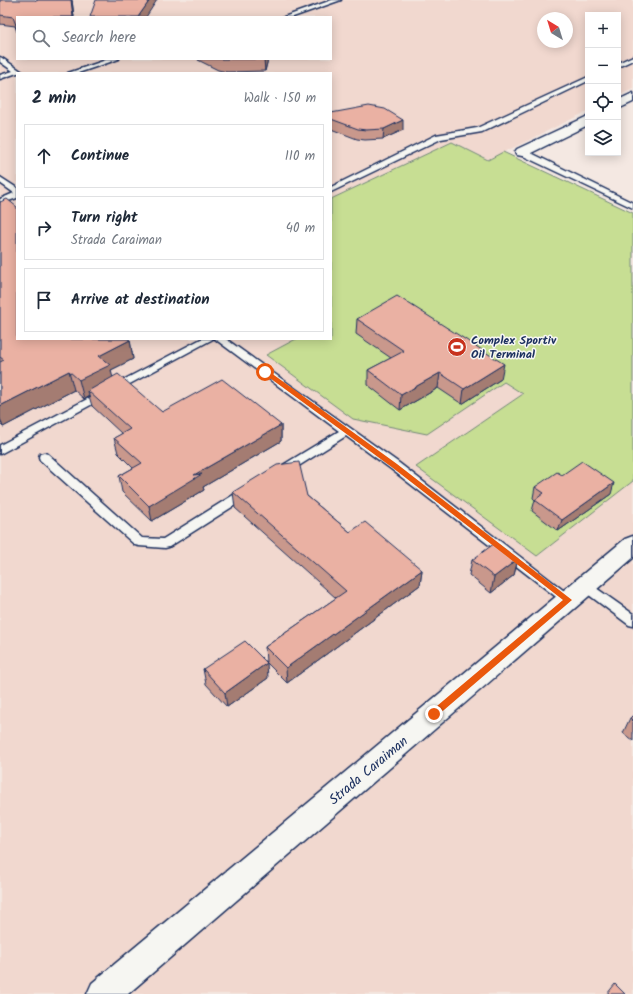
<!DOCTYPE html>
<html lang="en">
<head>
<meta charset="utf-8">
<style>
  body { margin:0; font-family:Kalam,sans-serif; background:#f6f6f7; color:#1f2937 }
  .controls { position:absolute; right:12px; top:12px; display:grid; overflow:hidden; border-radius:0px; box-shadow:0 2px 10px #0003 }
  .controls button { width:36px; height:36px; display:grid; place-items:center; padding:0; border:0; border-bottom:1px solid #e0e1e3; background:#fff; color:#1f2937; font:20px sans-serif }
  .compass { position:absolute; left:537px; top:12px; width:36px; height:36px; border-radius:50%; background:#fff; box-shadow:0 2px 10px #0003; rotate:322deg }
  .stop { position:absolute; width:12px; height:12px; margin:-9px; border:3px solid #ea580c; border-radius:50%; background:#fff }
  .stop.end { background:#ea580c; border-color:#fff; box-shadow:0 1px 4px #0008 }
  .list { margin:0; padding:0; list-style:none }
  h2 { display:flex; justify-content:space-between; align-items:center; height:52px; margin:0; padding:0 16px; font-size:17px }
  h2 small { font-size:13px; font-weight:400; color:#747a83 }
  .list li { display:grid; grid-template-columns:26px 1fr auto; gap:12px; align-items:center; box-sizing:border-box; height:64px; margin:0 8px 8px; padding:0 8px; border:1px solid #e0e1e3; border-radius:0px }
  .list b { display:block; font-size:15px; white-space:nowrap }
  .list p { margin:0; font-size:13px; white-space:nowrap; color:#747a83 }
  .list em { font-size:13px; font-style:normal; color:#747a83 }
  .icon { flex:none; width:22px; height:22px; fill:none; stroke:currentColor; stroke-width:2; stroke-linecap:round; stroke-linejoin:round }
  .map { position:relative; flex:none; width:633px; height:994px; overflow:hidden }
  .search { position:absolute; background:#fff; box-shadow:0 2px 10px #0003; left:16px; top:16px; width:316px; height:44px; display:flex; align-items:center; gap:10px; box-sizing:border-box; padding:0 14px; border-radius:0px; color:#747a83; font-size:15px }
  .panel { position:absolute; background:#fff; box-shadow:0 2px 10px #0003; left:16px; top:72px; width:316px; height:268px; border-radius:0px }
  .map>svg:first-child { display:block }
  .built { fill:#f1d8cf; fill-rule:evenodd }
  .green { fill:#c7de93; stroke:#718678 }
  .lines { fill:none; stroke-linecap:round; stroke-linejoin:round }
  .lane-casing { stroke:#1b2f5e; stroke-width:3 }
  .street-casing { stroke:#1b2f5e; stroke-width:3 }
  .secondary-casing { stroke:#1b2f5e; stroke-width:3 }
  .lane { fill:#f6f6f2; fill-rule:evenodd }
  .street { fill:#f6f6f2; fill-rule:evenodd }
  .secondary { fill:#f6f6f2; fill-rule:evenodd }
  .wall { fill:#c9988c; stroke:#1b2f5e }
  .shaded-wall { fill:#a47c72; stroke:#1b2f5e }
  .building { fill:#eab1a3; stroke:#1b2f5e }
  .route { fill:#ea580c }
  .labels { text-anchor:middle; stroke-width:3; stroke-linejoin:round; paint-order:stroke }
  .poi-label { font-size:12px; font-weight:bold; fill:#1b2f5e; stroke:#f6f6f2; text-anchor:start }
  .near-street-label { font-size:14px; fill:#1b2f5e; stroke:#f6f6f2 }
</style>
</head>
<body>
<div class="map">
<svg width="633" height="994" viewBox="0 0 633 994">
  <rect width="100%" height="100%" fill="#f4e8e2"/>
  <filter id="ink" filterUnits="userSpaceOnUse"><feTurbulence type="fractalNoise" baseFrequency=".025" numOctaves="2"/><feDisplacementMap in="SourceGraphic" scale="8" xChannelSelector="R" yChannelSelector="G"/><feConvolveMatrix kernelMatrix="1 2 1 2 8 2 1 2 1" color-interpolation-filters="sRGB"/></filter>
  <g filter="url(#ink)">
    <!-- built -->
    <path class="built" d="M0,0h633v89l-15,7v-81h-30v96l-100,49 -36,-18 -121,57v-126h-314v266h279l-30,17 161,77 77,-51 19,12 14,162 96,-75v513h-633zM17,17h314v42h-314zM543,18h24v24h-24z"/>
    <!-- green -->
    <path class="green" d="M452,142l36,18 15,-8 130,61v268l-96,75 -121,-89 107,-73 -19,-12 -77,52 -74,-15 -87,-64 30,-16h35v-140z"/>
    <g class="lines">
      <defs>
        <path id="lane" d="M332,0h9l-48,17h-9z
          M633,56v4l-15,7v-4z
          M0,57l2,1 22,15h-7l-17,6v-4l13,-4 -13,-9z
          M109,59h10l-41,14h-10z
          M588,77v4l-106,51 -41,7 -110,53v-5l105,-52 41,-7z
          M519,150h6l108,53v5l-114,-54z
          M0,177l17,11v10l-17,6v-5l14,-6 -14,-10z
          M201,339h12l-213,115v-9z
          M215,339h11l173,124 173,134 2,3 -2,3 -4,2 -4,-2 -173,-134 -45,-33 -60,38h-8l-1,-3 1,-3 61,-37z
          M44,453l4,1 94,84 21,1 80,-50h8l1,3 -1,3 -82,52 -4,1 -26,-2 -4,-1 -95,-85 -1,-3 1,-3z
          M585,581l4,2 44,31v12l-4,-1 -48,-36 -2,-3 2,-3z"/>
        <path id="street" d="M633,93v9l-15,7v-9z
          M588,116v9l-61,30 -5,1 -5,-1 -2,-3 2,-3z"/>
        <path id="secondary" d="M633,536v22l-505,436h-41l5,-11 533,-444z"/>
      </defs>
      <!-- lane casing -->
      <use href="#lane" class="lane-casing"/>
      <!-- street casing -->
      <use href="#street" class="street-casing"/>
      <!-- secondary casing -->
      <use href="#secondary" class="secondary-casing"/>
      <!-- lane -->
      <use href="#lane" class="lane"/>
      <!-- street -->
      <use href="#street" class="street"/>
      <!-- secondary -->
      <use href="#secondary" class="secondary"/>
    </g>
    <!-- wall -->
    <path class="wall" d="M0,0l37,1 1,-1h34l2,17h-57v15l-2,-6 -15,-2z
      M198,59h70l-3,12 -38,1 -9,-2 -20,-10z
      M331,113l72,17 -20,9 -18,1 -8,-1 -26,-10z
      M0,202l17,137 113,1 3,19 -22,11 1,8 50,34 119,13v16l-78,46 1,3 -52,31 -30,-29 -3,-16 14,-8 -15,-15 -4,-15 8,-4 -30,-28 -3,-10 -5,3 -10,-9 -71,37 -3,-3z
      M357,319l144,60 -39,25 -24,-16 -38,22 -32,-25v-15l23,-12 -35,-24z
      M562,475l49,19 -53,37 -26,-20 3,-11 -2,-2 2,-11z
      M233,492l74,4 43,36 72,38 -2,15 -133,98 -21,-21 -1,-15 71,-49 -101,-90z
      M518,559l-4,16 -23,18 -22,-18 3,-15z
      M203,669l65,9 -41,29 -21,-23z
      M633,715v26l-10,-8 7,-15z"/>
    <!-- shaded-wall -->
    <path class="shaded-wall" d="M71,0h1l2,17h-1z
      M150,0h7l-11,17h-8z
      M264,59h4l-3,12z
      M403,120v10l-20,9 1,-10z
      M130,340l3,19 -22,11 3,13 -26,8 1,5 -5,3 -5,-19 20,-24z
      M504,364l-3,15 -39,25 2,-15z
      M69,371l5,19 -71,37 -3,-9v-12z
      M440,373l-2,15 -38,22 1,-15z
      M281,425v16l-78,46 1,3 -52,31 -3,-15 45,-31z
      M614,483l-3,11 -53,37 4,-11z
      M518,559l-4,16 -23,18 3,-16z
      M422,570l-2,15 -133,98 -1,-15z
      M267,663l1,15 -41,29 -2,-14z"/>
    <!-- building -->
    <path class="building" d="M0,0h35l2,1 1,-1h33l2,17h-56v11l-4,-11 -13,-2z
      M96,0h54l-12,17h-48z
      M369,106l16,3 18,11 -19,9 -18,1 -8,-1 -27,-10v-6z
      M7,199l10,8v132h111l2,1 -31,16 11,9 -31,15 -10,-9 -69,35v-44l4,-2 -4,-3v-155z
      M397,296l107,68 -40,25 -24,-16 -39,22 -33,-25 36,-19 -47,-32z
      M118,374l44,38 60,-33 59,46 -87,50 8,-1 -53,32 -30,-30 23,-13 -28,-25 16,-9 -42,-38z
      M582,461l32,22 -52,37 -27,-20 9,-7 -9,-6 22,-15 5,3z
      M299,462l8,34 43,36 15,-10 57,48 -136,98 -21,-21 81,-56 -113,-99 44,-27z
      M495,543l23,16 -24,18 -22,-17z
      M245,641l22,22 -42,30 -22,-24z
      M633,715v6l-3,-3z
      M615,984l10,10h-18z"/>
  </g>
  <!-- route -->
  <path class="route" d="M263,370h4l130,94 175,136 -135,116h-6v-5l132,-111 -170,-132 -130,-95z"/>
  <!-- icons -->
  <defs>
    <symbol id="stadium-disc" viewBox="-11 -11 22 22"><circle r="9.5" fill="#c8321e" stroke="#f6f6f2"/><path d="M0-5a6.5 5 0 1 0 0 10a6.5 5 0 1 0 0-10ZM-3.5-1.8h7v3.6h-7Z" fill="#fff"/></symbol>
  </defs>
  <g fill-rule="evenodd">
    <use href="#stadium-disc" x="446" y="336" width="22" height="22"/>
  </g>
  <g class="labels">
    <!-- poi labels -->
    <g class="poi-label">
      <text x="471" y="344">Complex Sportiv<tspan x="471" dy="14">Oil Terminal</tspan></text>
    </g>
    <!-- near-street labels -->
    <g class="near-street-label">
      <text transform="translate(368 770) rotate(-40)" y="5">Strada Caraiman</text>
    </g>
  </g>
</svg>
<div class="controls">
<button>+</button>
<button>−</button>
<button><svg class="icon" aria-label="locate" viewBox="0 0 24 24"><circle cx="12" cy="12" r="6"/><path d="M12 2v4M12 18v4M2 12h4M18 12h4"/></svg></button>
<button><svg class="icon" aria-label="layers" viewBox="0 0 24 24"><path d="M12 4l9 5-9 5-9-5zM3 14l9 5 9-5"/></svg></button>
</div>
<svg class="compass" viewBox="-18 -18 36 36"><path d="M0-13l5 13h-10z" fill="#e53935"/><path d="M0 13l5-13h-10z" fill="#747a83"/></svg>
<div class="stop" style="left:265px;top:372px"></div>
<div class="stop end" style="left:434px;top:714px"></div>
<div class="search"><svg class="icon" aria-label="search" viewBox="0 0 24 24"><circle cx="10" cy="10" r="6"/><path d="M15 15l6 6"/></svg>Search here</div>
<section class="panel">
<h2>2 min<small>Walk · 150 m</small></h2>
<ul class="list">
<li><svg class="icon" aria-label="ahead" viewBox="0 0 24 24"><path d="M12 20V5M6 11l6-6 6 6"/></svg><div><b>Continue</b></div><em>110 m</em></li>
<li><svg class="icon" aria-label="right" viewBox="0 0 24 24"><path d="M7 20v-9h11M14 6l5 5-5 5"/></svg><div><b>Turn right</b><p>Strada Caraiman</p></div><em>40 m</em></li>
<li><svg class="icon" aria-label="arrive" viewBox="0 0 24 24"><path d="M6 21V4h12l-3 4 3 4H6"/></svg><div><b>Arrive at destination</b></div></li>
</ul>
</section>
</div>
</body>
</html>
